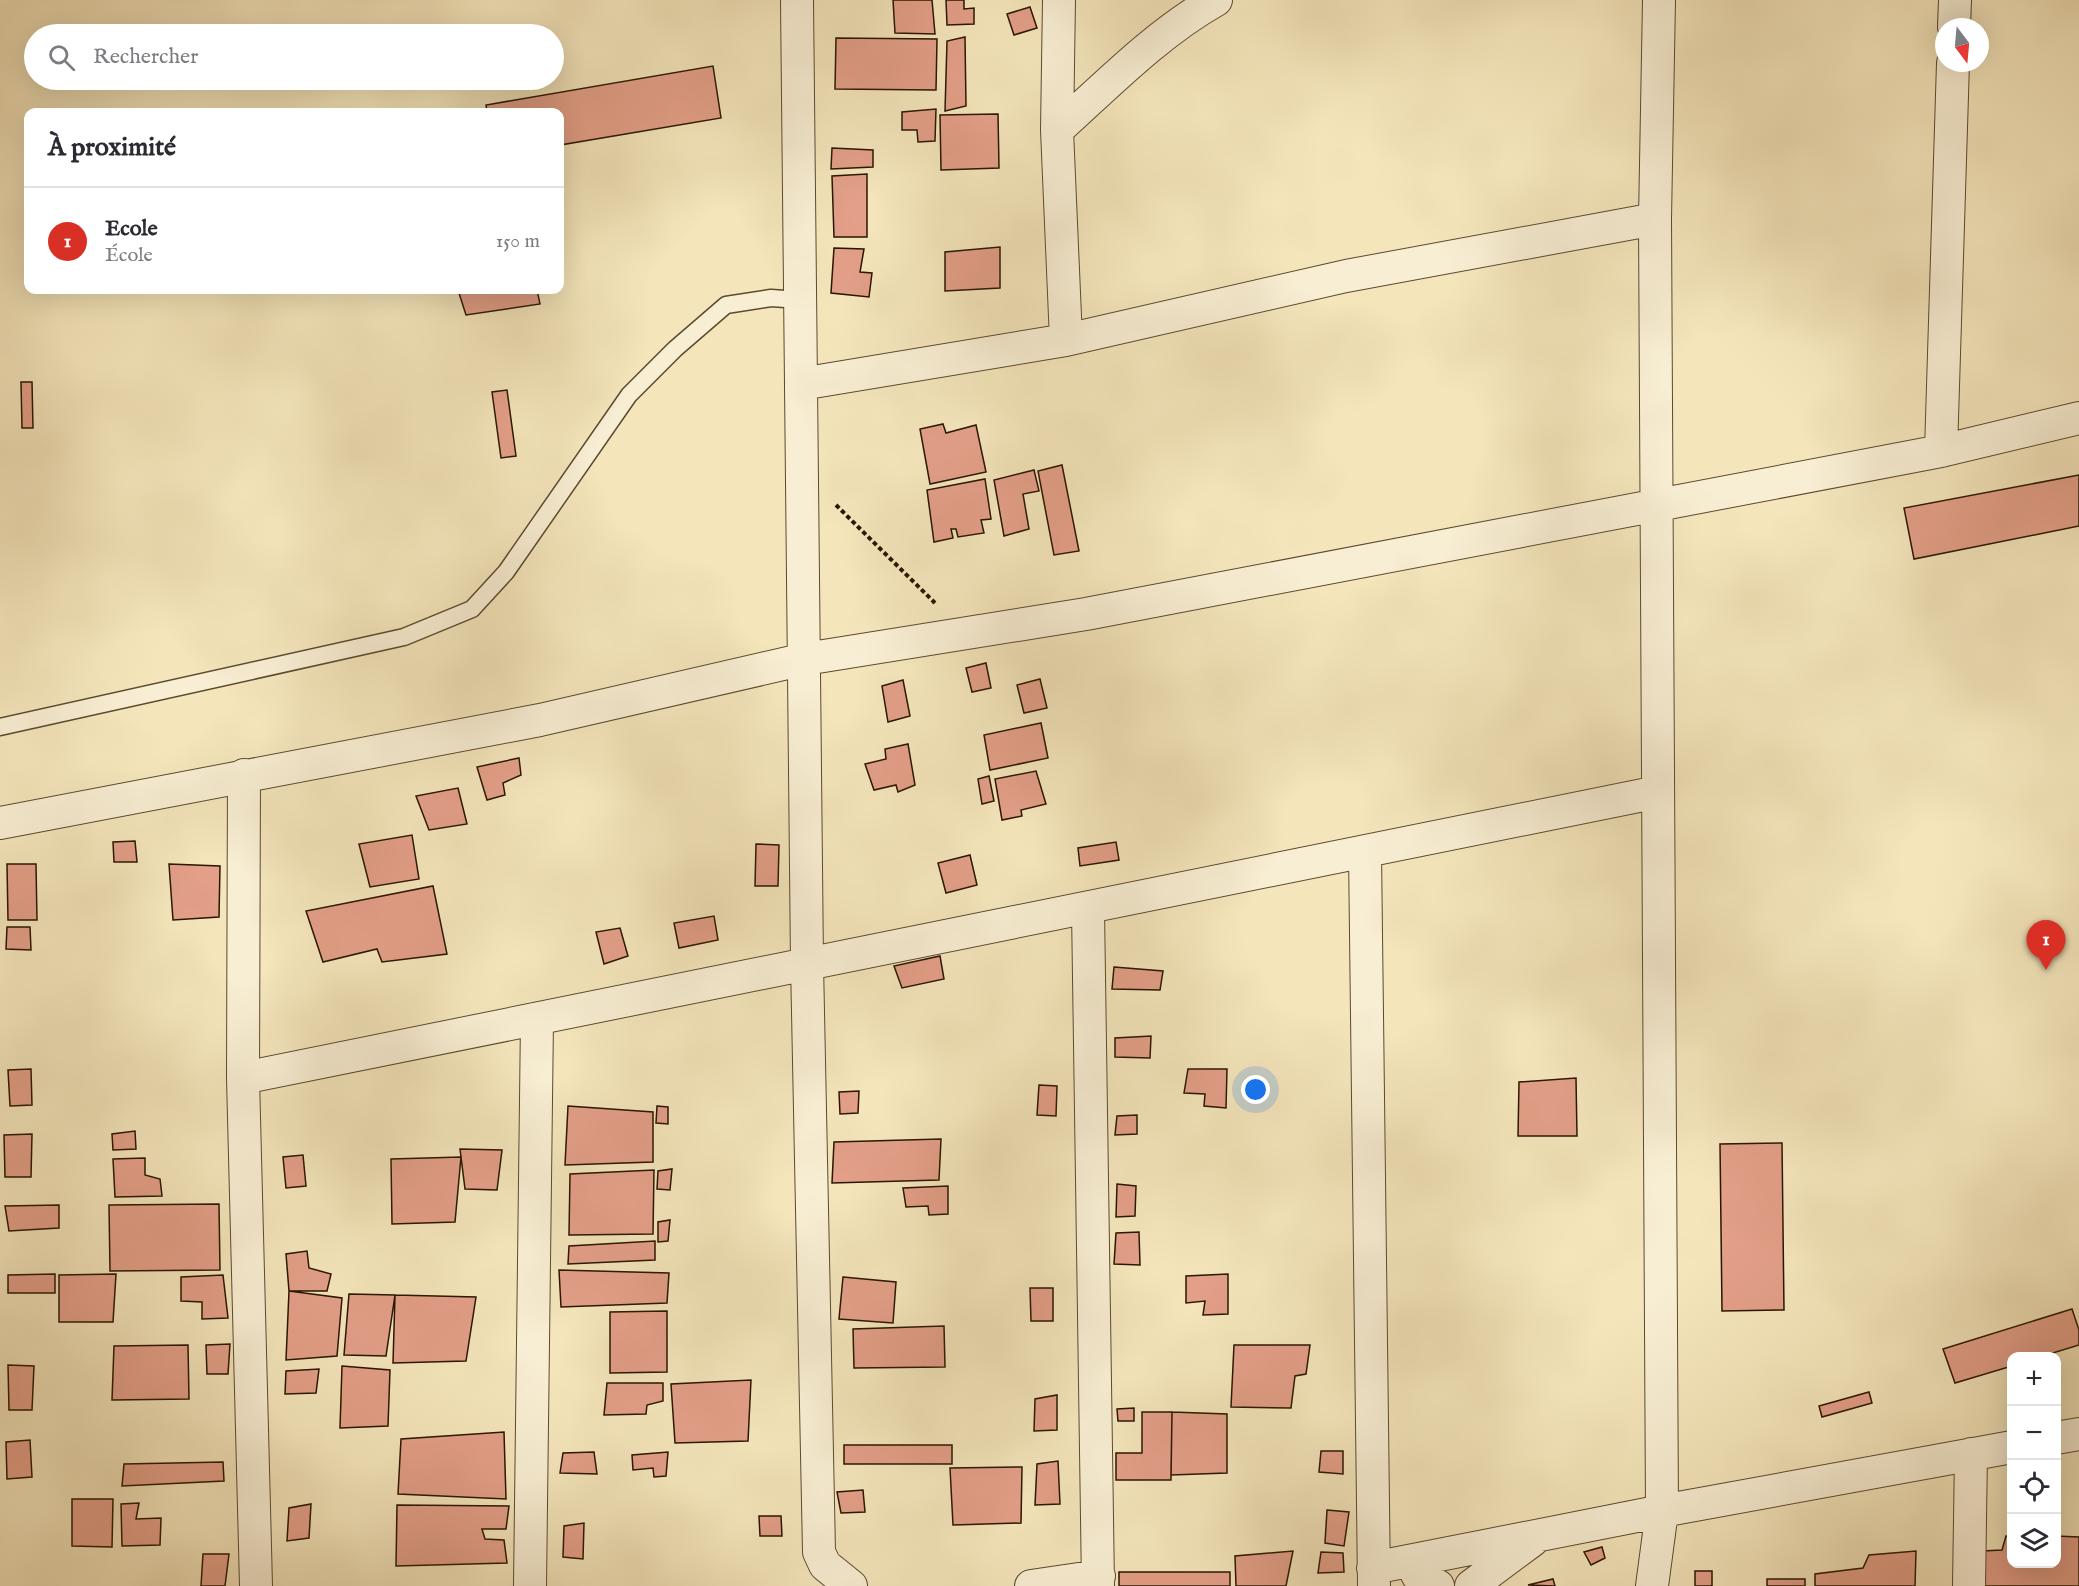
<!DOCTYPE html>
<html lang="fr">
<head>
<meta charset="utf-8">
<style>
  body { margin:0; font-family:"IM FELL English",serif; background:#f7f7f7; color:#2b2b33 }
  .controls { position:absolute; right:18px; bottom:18px; display:grid; overflow:hidden; border-radius:12px; box-shadow:0 6px 24px #0002 }
  .controls button { width:54px; height:54px; display:grid; place-items:center; padding:0; border:0; border-bottom:2px solid #e1e1e2; background:#fff; color:#2b2b33; font:30px sans-serif }
  .compass { position:absolute; left:1935px; top:18px; width:54px; height:54px; border-radius:50%; background:#fff; box-shadow:0 6px 24px #0002; rotate:164deg }
  .you { position:absolute; left:1256px; top:1090px; width:21px; height:21px; margin:-15px; border:4px solid #fff; border-radius:50%; background:#1a73e8; box-shadow:0 0 0 9px #1a73e833 }
  .badge { display:grid; place-items:center; width:39px; height:39px; border-radius:50%; background:#d93025; color:#fff; font-size:20px; font-weight:700 }
  .pin { position:absolute; translate:-50% -50px; filter:drop-shadow(0 2px 3px #0008) }
  .pin::after { content:''; position:absolute; top:32px; width:21px; height:18px; background:inherit; clip-path:polygon(0 0,100% 0,50% 100%) }
  .list { margin:0; padding:0; list-style:none }
  h2 { display:flex; justify-content:space-between; align-items:center; height:78px; margin:0; padding:0 24px; font-size:26px }
  h2 small { font-size:20px; font-weight:400; color:#7c7c81 }
  .list li { display:grid; grid-template-columns:39px 1fr auto; gap:18px; align-items:center; box-sizing:border-box; height:108px; padding:0 24px; border-top:2px solid #e1e1e2 }
  .list b { display:block; font-size:22px; white-space:nowrap }
  .list p { margin:0; font-size:20px; white-space:nowrap; color:#7c7c81 }
  .list em { font-size:20px; font-style:normal; color:#7c7c81 }
  .icon { flex:none; width:33px; height:33px; fill:none; stroke:currentColor; stroke-width:2; stroke-linecap:round; stroke-linejoin:round }
  .map { position:relative; flex:none; width:2079px; height:1586px; overflow:hidden }
  .search { position:absolute; background:#fff; box-shadow:0 6px 24px #0002; left:24px; top:24px; width:540px; height:66px; display:flex; align-items:center; gap:15px; box-sizing:border-box; padding:0 21px; border-radius:33px; color:#7c7c81; font-size:22px }
  .panel { position:absolute; background:#fff; box-shadow:0 6px 24px #0002; left:24px; top:108px; width:540px; height:186px; border-radius:12px }
  .map>svg:first-child { display:block }
  .building { fill:#e39f88; stroke:#291600; stroke-width:1.5 }
  .lines { fill:none; stroke-linecap:round; stroke-linejoin:round }
  .service-casing { stroke:#5c4a2f; stroke-width:19 }
  .minor-casing { stroke:#5c4a2f; stroke-width:34 }
  .path { stroke:#291600; stroke-width:4; stroke-dasharray:4.5 3; stroke-linecap:butt }
  .service { stroke:#f8eed3; stroke-width:16 }
  .minor { stroke:#f8eed3; stroke-width:32 }
</style>
</head>
<body>
<div class="map">
<svg width="2079" height="1586" viewBox="0 0 2079 1586">
  <rect width="100%" height="100%" fill="#f4e5bb"/>
  <filter id="stains"><feTurbulence type="fractalNoise" baseFrequency=".00333" numOctaves="4"/><feColorMatrix values="0 0 0 0 .2 0 0 0 0 .09 0 0 0 0 .02 0 0 0 .5 -.17"/></filter>
  <radialGradient id="worn" r=".72"><stop offset=".6" stop-color="#630" stop-opacity="0"/><stop offset="1" stop-color="#630" stop-opacity=".3"/></radialGradient>
  <!-- building -->
  <path class="building" d="M893,0h39l3,34 -40,-1z
    M946,0h18v9l10,-1v16l-27,1z
    M1030,7l7,21 -23,7 -7,-21z
    M965,37l1,69 -21,5 2,-70z
    M836,38l101,1 -1,51 -101,-1z
    M713,66l8,52 -161,27v-33h-73l-1,-7z
    M936,109l-1,32 -17,1 -1,-12h-15v-18z
    M998,114l1,54 -58,2 -1,-55z
    M832,148l41,2v17l-42,2z
    M867,174v63h-33l-2,-61z
    M1000,247v41l-55,3v-39z
    M834,248l30,1 -4,23 12,1 -3,24 -38,-4z
    M458,290h79l3,14 -74,11z
    M21,382h11l1,46h-11z
    M507,390l9,66 -15,2 -9,-66z
    M943,424l3,9 30,-8 10,47 -56,12 -10,-55z
    M1062,465l17,86 -25,4 -16,-84z
    M1034,470l5,21 -16,3 6,35 -25,7 -10,-56z
    M2079,475v51l-165,33 -10,-51z
    M985,479l6,40 -10,1 3,13 -26,4 -2,-8h-5l2,9 -19,4 -7,-52z
    M986,663l5,25 -19,4 -6,-24z
    M1040,679l7,29 -23,5 -7,-28z
    M903,680l7,36 -22,6 -6,-36z
    M1041,723l7,35 -58,12 -6,-35z
    M908,744l7,41 -17,7 -2,-7 -22,5 -9,-26 21,-5 -1,-10z
    M519,758l2,17 -18,8 2,12 -18,5 -10,-33z
    M1036,771l10,33 -25,6 1,6 -20,4 -7,-41z
    M989,776l5,25 -12,3 -4,-25z
    M458,788l9,36 -38,6 -13,-34z
    M412,835l7,44 -49,8 -11,-43z
    M135,841l2,21h-23l-1,-20z
    M1116,842l3,18 -39,6 -2,-18z
    M756,844l23,1 -1,41h-23z
    M970,855l7,30 -31,8 -8,-30z
    M7,864h29l1,56h-29z
    M169,864l51,2 -1,51 -46,3z
    M433,886l14,68 -65,8 -5,-13 -54,13 -17,-51z
    M714,916l4,24 -39,8 -5,-25z
    M7,927h23l1,23 -25,-1z
    M620,928l8,28 -24,8 -8,-32z
    M940,956l4,23 -42,9 -8,-22z
    M1114,967l49,4 -3,19 -48,-1z
    M1151,1036l-1,22 -35,-1v-19z
    M31,1069l1,36 -22,1 -2,-36z
    M1188,1069h39l-1,39 -22,-2 1,-12 -21,-1z
    M1576,1078l1,58h-59l1,-54z
    M1039,1085l18,1 -1,30 -19,-1z
    M859,1091l-1,22 -18,1 -1,-22z
    M568,1106l85,6v50l-88,3z
    M657,1106l11,1v17l-12,-1z
    M1137,1115v19l-22,1 2,-19z
    M135,1131l1,18 -23,1 -1,-16z
    M32,1134l-1,43h-26l-1,-42z
    M941,1139l-2,41 -107,3 2,-41z
    M1782,1143l2,167 -62,1 -2,-167z
    M460,1149l42,1 -5,40 -32,-1z
    M303,1155l3,31 -20,2 -3,-31z
    M461,1157l-6,65 -63,2 -1,-65z
    M145,1158v17l15,4 2,17 -47,1 -2,-38z
    M672,1169l-2,21 -13,-1 1,-18z
    M654,1170l-1,64 -84,1 1,-61z
    M1117,1184l19,2 -1,30 -19,1z
    M948,1186v28l-19,1 -1,-9 -22,1 -3,-19z
    M219,1204l1,66 -110,1 -1,-66z
    M59,1205v23l-50,3 -4,-25z
    M670,1220l-2,21 -10,1v-20z
    M1139,1232l1,33 -26,-1 2,-31z
    M655,1241v19l-87,4 1,-18z
    M307,1251l2,17 22,6 -4,17h-38l-3,-37z
    M559,1270l110,3 -2,30 -106,4z
    M55,1274v19h-47v-18z
    M116,1274l-3,48h-54v-47z
    M1228,1274v40l-25,1 2,-14 -19,2v-27z
    M223,1275l5,43 -26,1v-17l-21,-1v-24z
    M843,1277l53,5 -3,41 -54,-4z
    M1030,1288h23v33h-22z
    M289,1291l53,7 -5,58 -51,4z
    M349,1294l46,1 -9,61 -42,-1z
    M395,1295l81,2 -10,64 -73,2z
    M2072,1309l7,21v15l-36,11h-31v10l-57,17 -12,-34z
    M667,1311v61l-57,1v-61z
    M944,1326l1,41 -91,1 -1,-39z
    M230,1344l-2,30h-21l-1,-29z
    M188,1345l1,54 -77,1 2,-54z
    M1234,1345h76l-4,29 -11,2 -4,32 -60,-1z
    M8,1365l26,1 -2,44h-23z
    M342,1366l48,4 -2,56 -48,2z
    M319,1369l-3,24 -31,1 1,-23z
    M751,1380l-3,61 -73,2 -4,-59z
    M607,1383h56v18l-16,4 -1,9 -42,1z
    M1869,1392l3,11 -50,14 -3,-11z
    M1057,1395v35l-23,1 1,-32z
    M1134,1408v13h-16l-1,-12z
    M1142,1412h30l-1,68h-55v-27h26z
    M1172,1412l55,2v59l-56,2z
    M504,1432l2,67 -108,-5 3,-55z
    M30,1440l2,37 -25,2 -1,-37z
    M844,1445h108v19h-108z
    M1321,1451h22v23l-24,-2z
    M594,1452l3,22 -37,-1 3,-20z
    M668,1452l-2,24 -12,1 -1,-9 -20,2 -1,-15z
    M1058,1461l2,43 -25,1 2,-41z
    M223,1462l1,19 -102,5 2,-22z
    M1022,1467l-1,56 -68,2 -3,-57z
    M863,1490l2,22 -24,1 -4,-21z
    M72,1499h41l-1,48 -40,-1z
    M139,1503l-3,16 25,-1 -1,27 -38,1 -1,-42z
    M311,1504l-2,34 -22,3 2,-33z
    M397,1505l112,1 -3,23h-24l3,10 19,1 3,23 -111,3z
    M1327,1510l22,2 -5,34 -19,-3z
    M759,1516h22l1,20h-22z
    M584,1523l-1,36 -20,-2 1,-31z
    M2006,1536h6v28h44v-28l23,1v49h-96l-1,-35 20,-1z
    M1602,1547l3,11 -14,7 -7,-13z
    M1293,1551l-7,35h-50l-1,-30z
    M1916,1551l-1,35h-100v-12l48,-6 6,-13z
    M1321,1552l22,1 1,19 -26,1z
    M203,1554h26l-4,32h-24z
    M1695,1571h17v15h-17z
    M1119,1572h111v14h-111z
    M1553,1579l2,7 -27,-1z
    M1767,1579h38v7h-38z"/>
  <g class="lines">
    <defs>
      <path id="service" d="M0,727l404,-90 68,-28 34,-37 123,-177 46,-46 51,-44 45,-7 29,2"/>
      <path id="minor" d="M797,0l10,963 12,589 6,13 26,21
        M1059,0l-2,130 9,210
        M1954,27l1,-27
        M1057,130c50,-45 99,-96 159,-130
        M801,384l265,-44 280,-64 309,-57
        M1941,451l12,-388
        M244,775l-1,303 13,508
        M0,823l540,-103 265,-61 281,-45 855,-163 138,-33
        M1365,852l9,734
        M1088,909l10,677
        M243,1078l1415,-286
        M2056,1438l23,-4
        M1410,1561l8,15 20,10
        M1373,1568l289,-57 350,-64
        M530,1586l7,-567
        M1031,1586l68,-10
        M1471,1586l62,-46
        M1652,1586l10,-75 -7,-1292 4,-219
        M1969,1586l2,-132"/>
    </defs>
    <!-- service casing -->
    <use href="#service" class="service-casing"/>
    <!-- minor casing -->
    <use href="#minor" class="minor-casing"/>
    <!-- path -->
    <path class="path" d="M836,505l99,98"/>
    <!-- service -->
    <use href="#service" class="service"/>
    <!-- minor -->
    <use href="#minor" class="minor"/>
  </g>
  <rect width="100%" height="100%" filter="url(#stains)"/>
  <rect width="100%" height="100%" fill="url(#worn)"/>
</svg>
<div class="controls">
<button>+</button>
<button>−</button>
<button><svg class="icon" aria-label="locate" viewBox="0 0 24 24"><circle cx="12" cy="12" r="6"/><path d="M12 2v4M12 18v4M2 12h4M18 12h4"/></svg></button>
<button><svg class="icon" aria-label="layers" viewBox="0 0 24 24"><path d="M12 4l9 5-9 5-9-5zM3 14l9 5 9-5"/></svg></button>
</div>
<svg class="compass" viewBox="-18 -18 36 36"><path d="M0-13l5 13h-10z" fill="#e53935"/><path d="M0 13l5-13h-10z" fill="#7c7c81"/></svg>
<div class="you"></div>
<div class="pin badge" style="left:2046px;top:970px">1</div>
<div class="search"><svg class="icon" aria-label="search" viewBox="0 0 24 24"><circle cx="10" cy="10" r="6"/><path d="M15 15l6 6"/></svg>Rechercher</div>
<section class="panel">
<h2>À proximité<small></small></h2>
<ul class="list">
<li><span class="badge">1</span><div><b>Ecole</b><p>École</p></div><em>150 m</em></li>
</ul>
</section>
</div>
</body>
</html>
